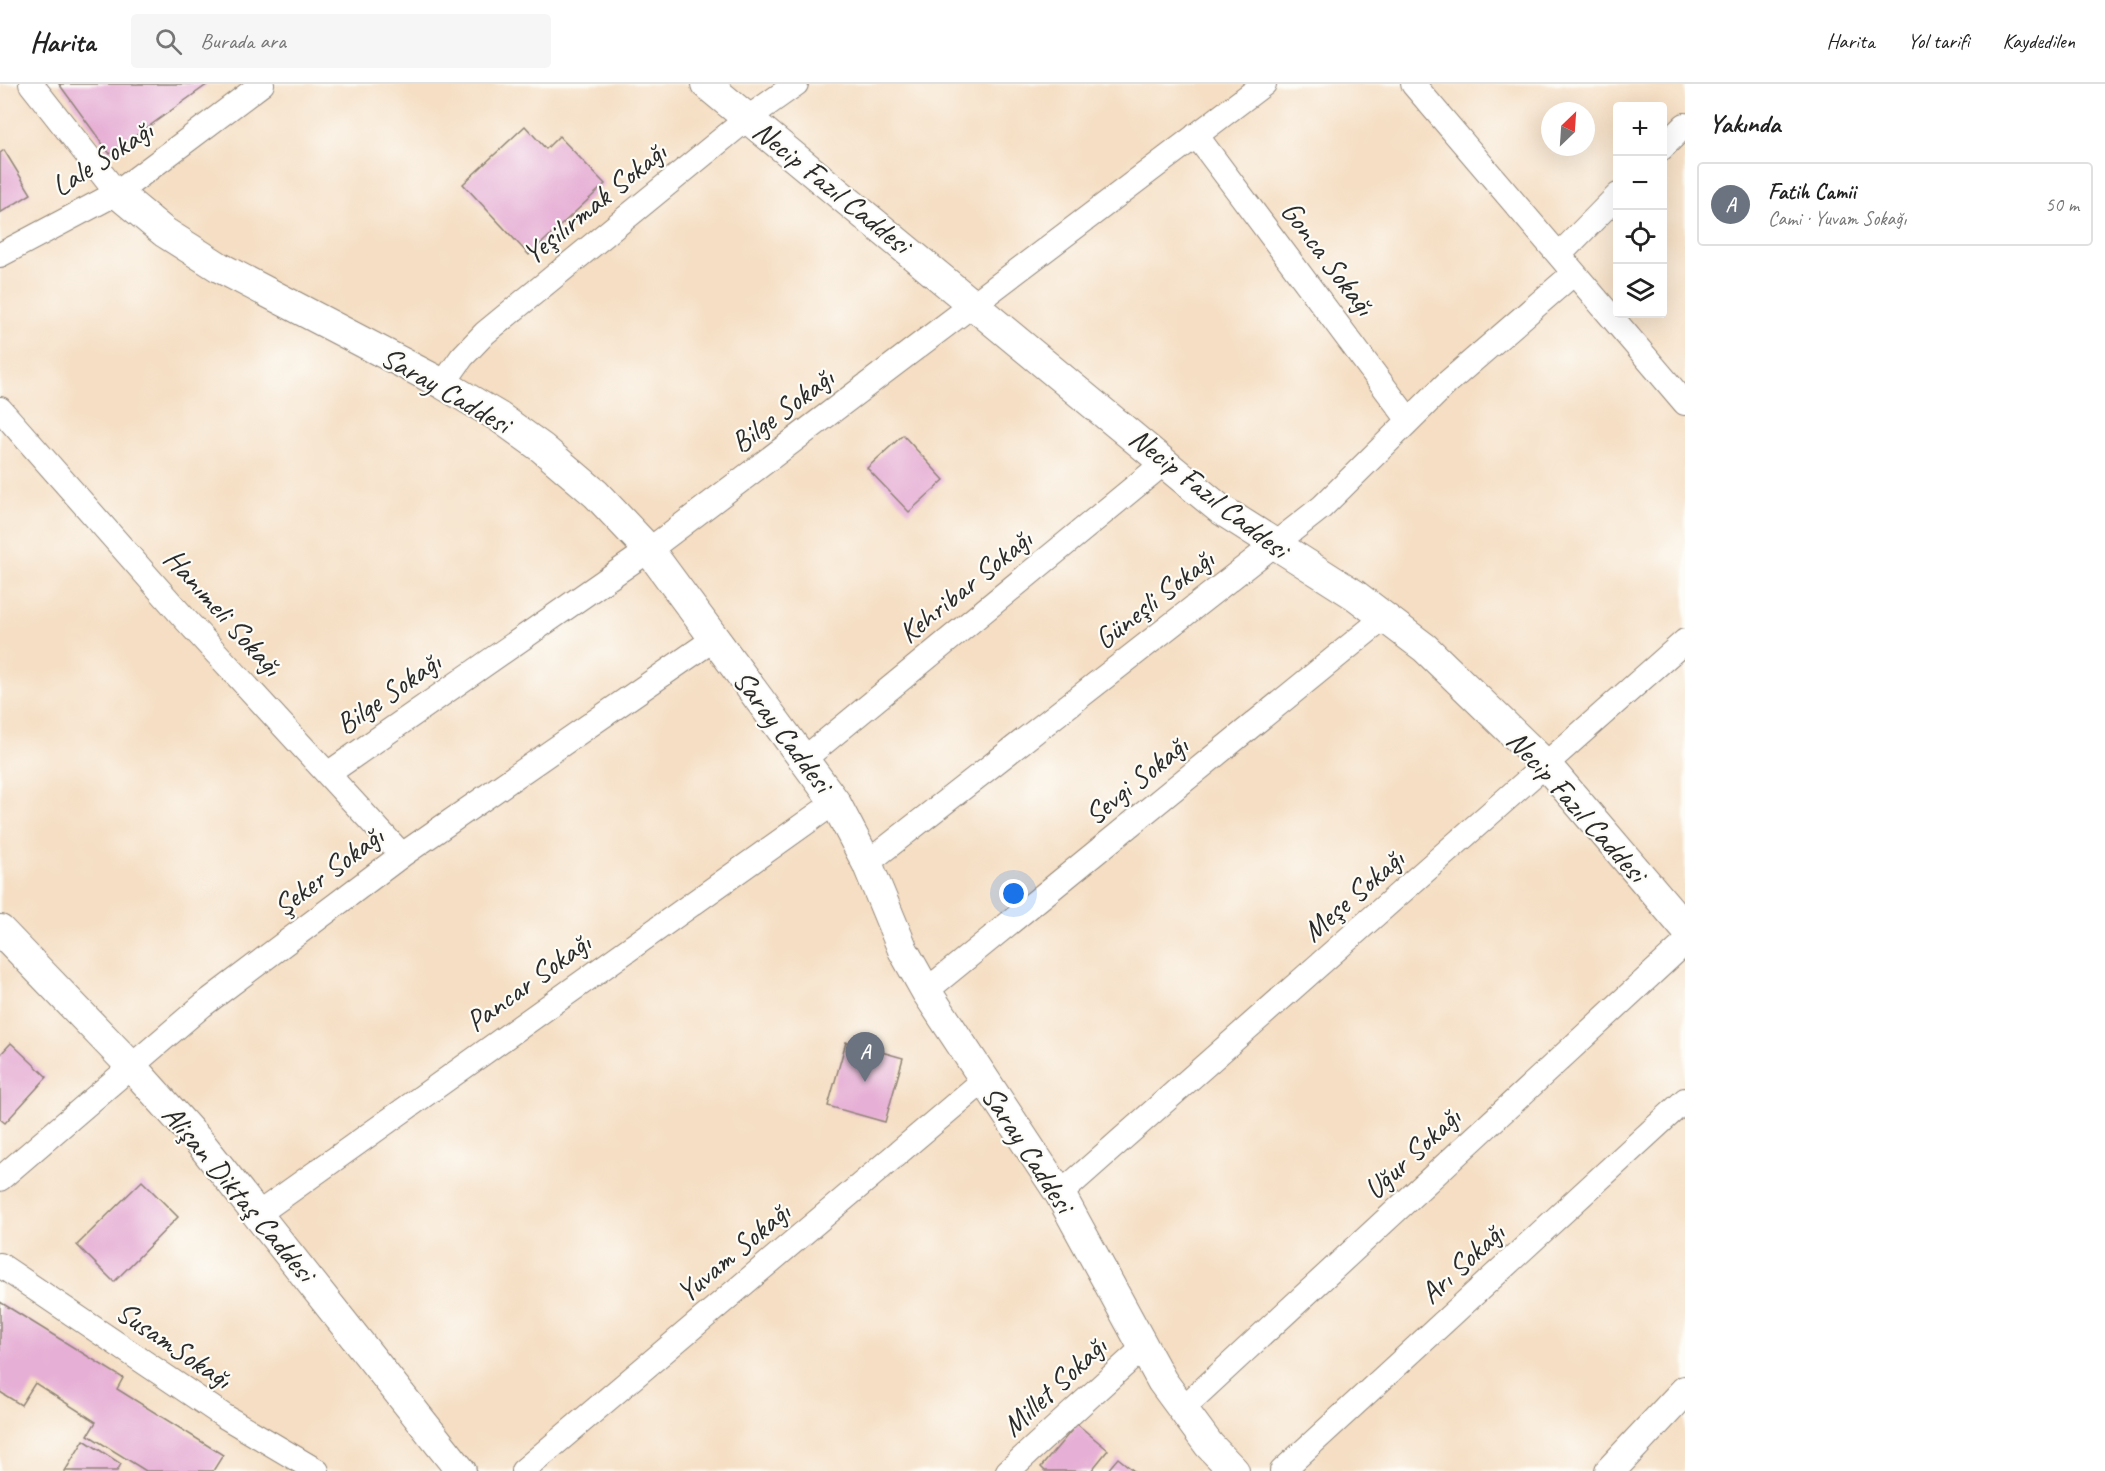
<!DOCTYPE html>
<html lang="tr">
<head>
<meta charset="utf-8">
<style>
  body { margin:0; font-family:Caveat,sans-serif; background:#f6f6f6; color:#222 }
  .controls { position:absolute; right:18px; top:18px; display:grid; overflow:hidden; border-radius:6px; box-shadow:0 6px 24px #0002 }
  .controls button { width:54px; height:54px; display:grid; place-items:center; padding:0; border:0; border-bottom:2px solid #e0e0e0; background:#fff; color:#222; font:30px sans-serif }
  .compass { position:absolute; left:1541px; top:18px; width:54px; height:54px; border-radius:50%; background:#fff; box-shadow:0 6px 24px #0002; rotate:25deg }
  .you { position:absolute; left:1014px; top:810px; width:21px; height:21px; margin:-15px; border:4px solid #fff; border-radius:50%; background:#1a73e8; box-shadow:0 0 0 9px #1a73e833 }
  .badge { display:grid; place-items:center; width:39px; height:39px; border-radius:50%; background:#7c3aed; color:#fff; font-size:20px; font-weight:700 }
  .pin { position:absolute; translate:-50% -50px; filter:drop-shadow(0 2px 3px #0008) }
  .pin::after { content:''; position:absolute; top:32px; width:21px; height:18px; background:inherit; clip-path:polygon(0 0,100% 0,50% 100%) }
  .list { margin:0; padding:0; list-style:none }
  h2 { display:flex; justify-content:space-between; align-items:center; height:78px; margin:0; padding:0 24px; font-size:26px }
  h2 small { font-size:20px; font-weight:400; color:#767676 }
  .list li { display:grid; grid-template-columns:39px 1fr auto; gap:18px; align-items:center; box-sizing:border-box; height:84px; margin:0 12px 12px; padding:0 12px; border:2px solid #e0e0e0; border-radius:6px }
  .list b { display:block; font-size:22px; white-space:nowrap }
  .list p { margin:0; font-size:20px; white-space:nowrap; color:#767676 }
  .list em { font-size:20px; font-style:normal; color:#767676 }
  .icon { flex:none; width:33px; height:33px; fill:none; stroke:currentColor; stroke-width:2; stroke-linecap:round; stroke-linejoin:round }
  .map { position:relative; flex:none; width:1685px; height:1387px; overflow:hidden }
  header { display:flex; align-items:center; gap:36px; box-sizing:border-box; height:84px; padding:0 30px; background:#fff; border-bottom:2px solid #e0e0e0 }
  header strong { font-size:28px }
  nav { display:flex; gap:33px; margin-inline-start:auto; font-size:21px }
  .search { width:420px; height:54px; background:#f6f6f6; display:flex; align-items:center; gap:15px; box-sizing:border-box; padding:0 21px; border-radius:6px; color:#767676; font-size:22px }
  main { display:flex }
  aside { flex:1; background:#fff }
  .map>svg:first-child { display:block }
  .building { fill:#e6afd5 }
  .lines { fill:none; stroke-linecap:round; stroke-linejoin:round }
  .minor-casing { stroke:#908477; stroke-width:26 }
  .tertiary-casing { stroke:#908477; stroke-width:32 }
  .minor { stroke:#fff; stroke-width:24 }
  .tertiary { stroke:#fff; stroke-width:30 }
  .labels { text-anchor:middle; stroke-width:4.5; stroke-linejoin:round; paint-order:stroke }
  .street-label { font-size:30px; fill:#2b2b2b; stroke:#fdfcf7 }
</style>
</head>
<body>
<header>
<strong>Harita</strong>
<div class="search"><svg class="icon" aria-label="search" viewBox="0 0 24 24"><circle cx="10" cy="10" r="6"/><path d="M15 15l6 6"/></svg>Burada ara</div>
<nav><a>Harita</a><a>Yol tarifi</a><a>Kaydedilen</a></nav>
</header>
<main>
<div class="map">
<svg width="1685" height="1387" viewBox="0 0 1685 1387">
  <rect width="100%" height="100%" fill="#fdfcf7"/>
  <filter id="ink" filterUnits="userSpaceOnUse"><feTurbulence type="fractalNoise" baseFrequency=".0167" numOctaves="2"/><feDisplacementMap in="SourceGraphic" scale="12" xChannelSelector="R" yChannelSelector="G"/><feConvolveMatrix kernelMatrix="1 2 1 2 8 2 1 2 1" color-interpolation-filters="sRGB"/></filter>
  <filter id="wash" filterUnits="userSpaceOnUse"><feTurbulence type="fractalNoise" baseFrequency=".008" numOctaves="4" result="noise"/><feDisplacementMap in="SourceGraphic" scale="24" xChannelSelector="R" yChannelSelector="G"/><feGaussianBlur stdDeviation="1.35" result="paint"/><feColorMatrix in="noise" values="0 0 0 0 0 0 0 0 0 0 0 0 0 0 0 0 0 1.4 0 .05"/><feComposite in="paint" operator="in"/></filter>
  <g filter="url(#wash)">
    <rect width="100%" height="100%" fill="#f5dec3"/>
    <g id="blocks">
      <!-- building -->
      <path class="building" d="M59,0h149l-98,70z
        M525,42l21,23 13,-13 46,48 -76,71 -66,-71z
        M4,66l27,44 -31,19v-60z
        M903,351l41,45 -35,32 -42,-44z
        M846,958l57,16 -18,64 -57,-16z
        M11,959l36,34 -42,46 -5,-4v-64z
        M142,1097l36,36 -64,65 -37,-37z
        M0,1218l123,76 -6,11 106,66 -10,16h-67l-58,-36 8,-13 -61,-39 -14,22 -21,-13z
        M1077,1340l31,26 -17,21h-46l-4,-4z
        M84,1356l37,24 -4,7h-52z
        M1118,1374l16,13h-27z"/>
    </g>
  </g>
  <g filter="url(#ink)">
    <use href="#blocks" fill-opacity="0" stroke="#908477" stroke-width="1.5"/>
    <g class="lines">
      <defs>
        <path id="minor" d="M31,0l86,109
          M1413,0l272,319
          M1196,51l212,284
          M1662,64l23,-23
          M0,171l117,-62 145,-109
          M1559,171l59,-60
          M443,300l19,-27 23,-24 263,-215 48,-34
          M0,325l185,210 217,236
          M804,675l361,-297
          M329,689l320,-223 615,-466
          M867,779l455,-356 125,-124 127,-110
          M926,907l459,-374
          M0,1095l203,-174 199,-150 312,-216
          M1060,1110l625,-553
          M258,1130l577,-412
          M0,1181l224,151 93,55
          M1182,1325l503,-466
          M523,1387l460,-390
          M1008,1387l135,-123
          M1282,1387l403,-371"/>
        <path id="tertiary" d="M706,0l514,425 135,86 70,53 122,118 138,162
          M117,109l47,39 55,35 224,117 56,33 43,31 54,46 53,56 186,252 32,61 36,87 23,41 134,203 102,187 47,64 25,26
          M0,846l131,136 71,79 259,326
          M1610,1387l75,-80"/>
      </defs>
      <!-- minor casing -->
      <use href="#minor" class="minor-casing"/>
      <!-- tertiary casing -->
      <use href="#tertiary" class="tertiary-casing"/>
      <!-- minor -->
      <use href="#minor" class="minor"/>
      <!-- tertiary -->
      <use href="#tertiary" class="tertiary"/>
    </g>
  </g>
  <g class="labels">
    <!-- street labels -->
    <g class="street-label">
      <text transform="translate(102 74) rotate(-33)" y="10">Lale Sokağı</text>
      <text transform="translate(832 103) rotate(39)" y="10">Necip Fazıl Caddesi</text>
      <text transform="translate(594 119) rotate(-39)" y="10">Yeşilırmak Sokağı</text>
      <text transform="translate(1328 174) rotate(53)" y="10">Gonca Sokağı</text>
      <text transform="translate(446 306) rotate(30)" y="10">Saray Caddesi</text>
      <text transform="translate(782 326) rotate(-37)" y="10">Bilge Sokağı</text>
      <text transform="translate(1209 409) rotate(38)" y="10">Necip Fazıl Caddesi</text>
      <text transform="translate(965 502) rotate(-39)" y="10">Kehribar Sokağı</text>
      <text transform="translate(1154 515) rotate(-38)" y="10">Güneşli Sokağı</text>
      <text transform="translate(223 528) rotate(48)" y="10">Hanımeli Sokağı</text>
      <text transform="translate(388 609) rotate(-35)" y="10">Bilge Sokağı</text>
      <text transform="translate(783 647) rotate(53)" y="10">Saray Caddesi</text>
      <text transform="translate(1136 696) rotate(-39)" y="10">Sevgi Sokağı</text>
      <text transform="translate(1577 722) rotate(48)" y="10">Necip Fazıl Caddesi</text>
      <text transform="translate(328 787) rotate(-37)" y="10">Şeker Sokağı</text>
      <text transform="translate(1353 811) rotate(-41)" y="10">Meşe Sokağı</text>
      <text transform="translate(528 898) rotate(-36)" y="10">Pancar Sokağı</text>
      <text transform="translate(1028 1065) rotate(57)" y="10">Saray Caddesi</text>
      <text transform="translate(1412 1069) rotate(-43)" y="10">Uğur Sokağı</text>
      <text transform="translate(239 1109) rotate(50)" y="10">Alişan Diktaş Caddesi</text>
      <text transform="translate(733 1168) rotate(-40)" y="10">Yuvam Sokağı</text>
      <text transform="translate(1462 1179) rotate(-43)" y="10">Arı Sokağı</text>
      <text transform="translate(174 1261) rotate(34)" y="10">SusamSokağı</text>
      <text transform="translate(1054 1302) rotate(-43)" y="10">Millet Sokağı</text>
    </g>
  </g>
</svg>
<div class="controls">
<button>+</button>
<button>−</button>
<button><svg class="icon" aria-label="locate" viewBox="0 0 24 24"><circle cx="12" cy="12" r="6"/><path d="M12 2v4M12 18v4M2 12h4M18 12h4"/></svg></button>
<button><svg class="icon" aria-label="layers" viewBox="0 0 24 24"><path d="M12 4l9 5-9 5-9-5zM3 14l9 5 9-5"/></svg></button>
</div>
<svg class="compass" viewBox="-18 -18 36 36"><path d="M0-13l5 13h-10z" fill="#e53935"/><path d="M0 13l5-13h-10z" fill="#767676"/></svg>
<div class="you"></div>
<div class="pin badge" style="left:865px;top:998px;background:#6b7280">A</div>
</div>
<aside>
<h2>Yakında<small></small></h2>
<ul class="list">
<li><span class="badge" style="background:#6b7280">A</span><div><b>Fatih Camii</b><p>Cami · Yuvam Sokağı</p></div><em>50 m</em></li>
</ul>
</aside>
</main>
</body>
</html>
